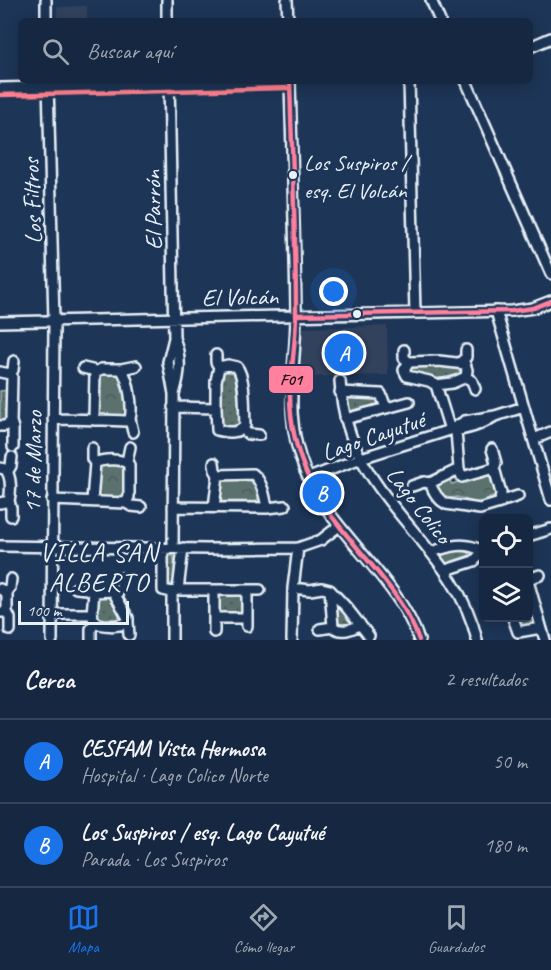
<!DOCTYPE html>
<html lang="es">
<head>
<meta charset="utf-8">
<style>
  body { margin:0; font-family:Caveat,sans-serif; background:#1f3048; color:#f1f3f6 }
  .controls { position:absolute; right:18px; bottom:18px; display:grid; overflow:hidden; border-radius:9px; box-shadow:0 3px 15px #0003 }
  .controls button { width:54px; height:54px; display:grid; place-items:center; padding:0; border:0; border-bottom:2px solid #35445a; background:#162841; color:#f1f3f6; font:30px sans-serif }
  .scale { position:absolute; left:18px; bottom:15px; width:111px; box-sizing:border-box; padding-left:6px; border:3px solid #e8f1f8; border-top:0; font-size:16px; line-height:21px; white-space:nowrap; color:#e8f1f8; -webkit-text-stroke:4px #1d3557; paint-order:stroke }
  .you { position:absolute; left:334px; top:292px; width:21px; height:21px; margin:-15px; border:4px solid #fff; border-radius:50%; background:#1a73e8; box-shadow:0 0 0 9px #1a73e833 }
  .badge { display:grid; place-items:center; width:39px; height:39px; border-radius:50%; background:#1a73e8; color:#fff; font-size:20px; font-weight:700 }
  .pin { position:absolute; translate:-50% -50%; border:3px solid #fff; box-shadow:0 2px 6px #0006 }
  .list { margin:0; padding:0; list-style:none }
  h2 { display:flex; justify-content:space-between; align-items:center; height:78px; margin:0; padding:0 24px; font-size:26px }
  h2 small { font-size:20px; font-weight:400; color:#9ea6b1 }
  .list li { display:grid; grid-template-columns:39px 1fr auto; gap:18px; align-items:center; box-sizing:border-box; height:84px; padding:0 24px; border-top:2px solid #35445a }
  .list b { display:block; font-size:22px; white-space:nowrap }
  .list p { margin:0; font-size:20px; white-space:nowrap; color:#9ea6b1 }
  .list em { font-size:20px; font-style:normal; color:#9ea6b1 }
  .icon { flex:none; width:33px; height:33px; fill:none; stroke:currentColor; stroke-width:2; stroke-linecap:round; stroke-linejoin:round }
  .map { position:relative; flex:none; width:551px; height:640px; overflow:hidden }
  .search { position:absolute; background:#162841; box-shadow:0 3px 15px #0003; left:18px; right:18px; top:18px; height:66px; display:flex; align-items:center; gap:15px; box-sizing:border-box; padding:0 21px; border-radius:9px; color:#9ea6b1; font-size:22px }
  .sheet { height:246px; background:#162841 }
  nav { display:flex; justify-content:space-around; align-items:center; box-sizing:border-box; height:84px; border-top:2px solid #35445a; background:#162841; font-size:16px; color:#9ea6b1 }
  nav a { display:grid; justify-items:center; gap:3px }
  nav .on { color:#1a73e8 }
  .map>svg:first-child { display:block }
  .built { fill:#32435d }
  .grass { fill:url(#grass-dots); stroke:#a1b1b2; stroke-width:1.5 }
  .park { fill:url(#park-crowns); stroke:#a1b1b2; stroke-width:1.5 }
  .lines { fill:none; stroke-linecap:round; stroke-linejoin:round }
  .minor-casing { stroke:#e8f1f8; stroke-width:14 }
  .minor { stroke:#1d3557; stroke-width:9 }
  .bus-1-casing { stroke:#1d3557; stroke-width:9 }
  .bus-2-casing { stroke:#1d3557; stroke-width:9 }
  .bus-1 { stroke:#ff809f; stroke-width:4.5 }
  .bus-2 { stroke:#ff808e; stroke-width:4.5 }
  .bus-dot { fill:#e8f1f8; stroke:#1d3557; stroke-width:2 }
  .labels { text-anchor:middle; stroke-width:6; stroke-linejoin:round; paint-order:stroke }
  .bus-label { font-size:22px; fill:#e8f1f8; stroke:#1d3557; text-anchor:start }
  .street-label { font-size:24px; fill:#e8f1f8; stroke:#1d3557 }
  .neighbourhood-label { font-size:26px; letter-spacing:1.5px; fill:#e8f1f8; stroke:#1d3557 }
  .line-badge { stroke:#1d3557; stroke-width:2 }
  .pale-badge-label { font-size:16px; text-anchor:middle; font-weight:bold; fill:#111 }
</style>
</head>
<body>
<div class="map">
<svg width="551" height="640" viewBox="0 0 551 640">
  <defs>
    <pattern id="grass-dots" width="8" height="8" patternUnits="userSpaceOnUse" patternTransform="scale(1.5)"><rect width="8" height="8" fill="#5a716d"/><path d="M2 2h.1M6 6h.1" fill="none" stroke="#4f5a5a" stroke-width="1.8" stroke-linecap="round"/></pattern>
    <pattern id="park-crowns" width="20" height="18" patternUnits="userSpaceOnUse" patternTransform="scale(1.5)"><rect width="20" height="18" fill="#5a716d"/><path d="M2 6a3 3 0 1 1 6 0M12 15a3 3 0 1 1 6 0" fill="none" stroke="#4f5a5a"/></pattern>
  </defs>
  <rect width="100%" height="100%" fill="#1d3557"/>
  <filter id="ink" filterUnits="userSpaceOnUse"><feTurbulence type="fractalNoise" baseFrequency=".0167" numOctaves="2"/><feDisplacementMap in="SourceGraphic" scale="12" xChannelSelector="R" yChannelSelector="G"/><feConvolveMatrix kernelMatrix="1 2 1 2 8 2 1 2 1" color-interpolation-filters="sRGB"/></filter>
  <g filter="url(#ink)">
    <!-- built -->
    <path class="built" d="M87,6v13l-30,2v-14z
      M387,326l1,49 -87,2 1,-49z"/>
    <!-- grass -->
    <path class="grass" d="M452,363l5,2 4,9 -23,5 -30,-8v-4z
      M224,369l12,2 1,6 4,45 -1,4c-7,2 -15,2 -21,-2l2,-52z
      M9,390l-1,30 -8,1v-30z
      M342,396h37l2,7 -36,9z
      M465,546l5,9 -25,9 -8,-10z
      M167,556h7l1,28h-8z
      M93,592h17l11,22 -3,5 -22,1z
      M216,593l30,1 -1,19 -29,-1z
      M333,599l23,24 -6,3 -16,-2z"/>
    <!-- park -->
    <path class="park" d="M98,371h24l-2,11 7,21 1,16 -30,-1z
      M97,461l29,1 1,37 -31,-1z
      M484,473l5,2 7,18 -3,4 -16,6 -20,-6 -13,2 -10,-16 13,-6 5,7z
      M221,477h29l9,19 -2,5 -6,3 -33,-1z
      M529,588l10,35 -21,6 -3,-11h13z"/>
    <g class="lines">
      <defs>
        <path id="minor" d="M46,0v21
          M167,0v21
          M287,0l1,21
          M431,0l9,21
          M530,47l21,-9
          M48,81l6,240 -2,319
          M169,81l5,257c8,20 6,36 0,56
          M290,81c2,77 5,155 6,232 0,58 -14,101 9,158 27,63 93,107 114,169
          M409,81l6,232
          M466,81l85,193
          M0,88l290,-7
          M496,311l55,189
          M0,322l512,-11 21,-3 18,-7
          M404,350v8l5,4
          M216,355v7l3,5
          M461,362l5,-5v-7
          M83,368l13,3
          M121,369l15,-3
          M0,372l10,2 2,2 -1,46 -6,4h-5
          M10,374l3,-4 1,-9
          M466,377l6,4 3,8
          M340,381c2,30 9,57 24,83 35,62 97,104 113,176
          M436,385l16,-2 14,-6 1,-7 -2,-6 -26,-3 -30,1 -5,8 3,6 22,5 7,4 14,45
          M340,392l41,2 5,14
          M173,407l43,1v-27l3,-14 9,-2 9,2c9,12 7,43 8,58 -6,10 -19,7 -28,5l-1,-22
          M53,419c25,0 49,1 73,2l4,-2c3,-12 -1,-41 -9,-50h-20l-6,4 -1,47
          M130,419l3,13
          M345,419l64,-17
          M11,422l2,6v19
          M243,429l5,5 11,1
          M450,430l15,-9 30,-5 29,-9
          M456,431l3,38 -29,14c3,8 8,17 16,21l34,5 20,-6 1,-10 -7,-25 -32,9 -3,-8
          M534,439l17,-7
          M92,448v11l3,4
          M492,449l4,14 -2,5
          M127,462l3,-15
          M214,463l1,7 3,5
          M0,468l5,1c7,7 6,23 4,32l-9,2
          M8,471l3,-5 1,-9
          M309,478l52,-20 89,-28c17,1 31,-5 45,-14
          M412,486l12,-4 6,1
          M502,498l4,2 12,-4
          M52,500l74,3 5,3 10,1
          M9,501l2,7v8
          M92,501l3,-38c8,-4 28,-5 34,2v32l-3,6
          M173,507l94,1c-2,-12 -5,-27 -14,-34l-35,1 -4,32
          M267,508l18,-2
          M528,536l23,-7
          M0,546l208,3 90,-1 23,-8 18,-14
          M163,548v42l9,2
          M173,548l1,-154 -6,-32 6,-24
          M432,552c17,-6 33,-11 50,-1
          M446,570l28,-9 10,-10
          M528,579l12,-4
          M528,581l17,59
          M76,588l11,1 7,3
          M293,588l17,2 12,-2 8,2 17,18 22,28
          M0,589l7,4v19h-7
          M178,590h82
          M214,590v42
          M247,590v36
          M330,590l3,37c8,6 19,3 27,-3
          M7,593l3,-5 1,-9
          M116,595l5,-7v-10
          M7,612l3,6v12
          M52,614h40l2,-22 19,-1 15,27v4c-9,5 -27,5 -34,-1l-2,-7
          M214,618h33
          M513,618l5,14 23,-4
          M128,622l1,13
          M320,629l13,-2
          M91,640v-11l4,-6
          M172,640v-48l6,-2 5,-42
          M292,640l1,-52 5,-40"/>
      </defs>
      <!-- minor casing -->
      <use href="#minor" class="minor-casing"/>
      <!-- minor -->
      <use href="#minor" class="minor"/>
      <defs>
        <path id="bus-1" d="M290,81c2,77 6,155 6,232 0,28 -5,55 -6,82 0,28 7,58 19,84 28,59 88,99 110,161
          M296,315l216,-4 21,-3 18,-7"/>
        <path id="bus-2" d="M0,95l290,-7"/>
      </defs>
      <!-- bus-1 casing -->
      <use href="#bus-1" class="bus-1-casing"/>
      <!-- bus-2 casing -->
      <use href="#bus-2" class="bus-2-casing"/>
      <!-- bus-1 -->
      <use href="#bus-1" class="bus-1"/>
      <!-- bus-2 -->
      <use href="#bus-2" class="bus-2"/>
    </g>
  </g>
  <!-- markers -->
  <g class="bus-dot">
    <circle cx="293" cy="175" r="5"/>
    <circle cx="357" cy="314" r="5"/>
  </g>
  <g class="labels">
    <!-- bus labels -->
    <g class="bus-label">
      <text x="304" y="170">Los Suspiros /<tspan x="304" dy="28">esq. El Volcán</tspan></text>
    </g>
    <!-- street labels -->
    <g class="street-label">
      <text transform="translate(32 201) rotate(-92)" y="8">Los Filtros</text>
      <text transform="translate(153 210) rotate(-91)" y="8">El Parrón</text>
      <text transform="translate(240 297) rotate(-1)" y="8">El Volcán</text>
      <text transform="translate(373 436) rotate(-19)" y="8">Lago Cayutué</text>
      <text transform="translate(33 462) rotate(-89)" y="8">17 de Marzo</text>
      <text transform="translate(419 505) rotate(52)" y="8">Lago Colico</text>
    </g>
    <!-- neighbourhood labels -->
    <g class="neighbourhood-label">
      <text x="99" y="561">VILLA SAN<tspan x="99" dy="30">ALBERTO</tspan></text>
    </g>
  </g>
  <rect class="line-badge" x="268" y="365" width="46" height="29" rx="6" fill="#ff809f"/>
  <g class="pale-badge-label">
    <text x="291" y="385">F01</text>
  </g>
</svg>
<div class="controls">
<button><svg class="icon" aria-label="locate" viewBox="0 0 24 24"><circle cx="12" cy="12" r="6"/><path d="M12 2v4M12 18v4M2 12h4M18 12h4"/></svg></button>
<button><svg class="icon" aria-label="layers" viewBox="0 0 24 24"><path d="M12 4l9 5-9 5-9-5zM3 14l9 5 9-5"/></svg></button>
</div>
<div class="scale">100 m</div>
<div class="you"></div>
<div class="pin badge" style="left:344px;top:353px">A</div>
<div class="pin badge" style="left:322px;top:493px">B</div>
<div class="search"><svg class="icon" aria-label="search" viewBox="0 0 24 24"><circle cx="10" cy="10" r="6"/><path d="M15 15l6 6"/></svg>Buscar aquí</div>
</div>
<section class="sheet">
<h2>Cerca<small>2 resultados</small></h2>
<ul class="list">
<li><span class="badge">A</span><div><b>CESFAM Vista Hermosa</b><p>Hospital · Lago Colico Norte</p></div><em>50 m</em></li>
<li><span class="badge">B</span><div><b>Los Suspiros / esq. Lago Cayutué</b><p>Parada · Los Suspiros</p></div><em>180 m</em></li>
</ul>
</section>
<nav>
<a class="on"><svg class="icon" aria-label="map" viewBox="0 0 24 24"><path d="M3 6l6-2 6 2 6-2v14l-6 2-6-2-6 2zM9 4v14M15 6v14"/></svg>Mapa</a>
<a><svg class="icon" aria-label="directions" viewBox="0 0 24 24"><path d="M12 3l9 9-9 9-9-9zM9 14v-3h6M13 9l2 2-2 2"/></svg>Cómo llegar</a>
<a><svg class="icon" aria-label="saved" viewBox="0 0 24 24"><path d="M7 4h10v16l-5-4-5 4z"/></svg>Guardados</a>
</nav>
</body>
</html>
